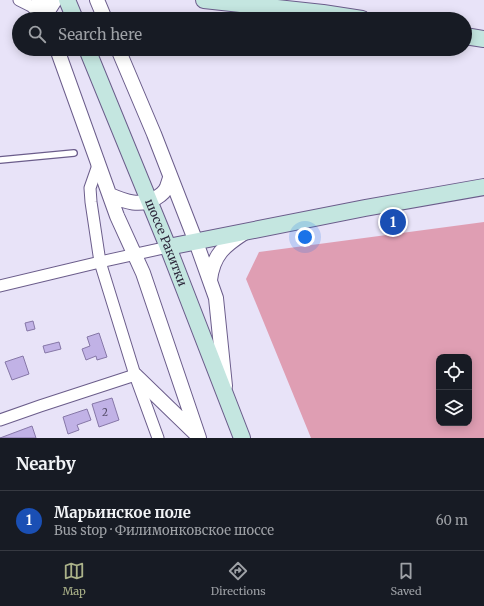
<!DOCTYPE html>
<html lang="en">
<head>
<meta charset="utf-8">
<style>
  body { margin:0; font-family:Merriweather,serif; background:#242831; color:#f1f3f6 }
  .controls { position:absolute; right:12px; bottom:12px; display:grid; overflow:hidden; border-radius:8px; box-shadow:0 2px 10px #0003 }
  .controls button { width:36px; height:36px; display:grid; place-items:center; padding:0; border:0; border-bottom:1px solid #363941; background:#171b24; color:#f1f3f6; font:20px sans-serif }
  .you { position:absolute; left:305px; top:237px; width:14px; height:14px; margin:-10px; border:3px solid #fff; border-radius:50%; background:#1a73e8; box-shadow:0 0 0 6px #1a73e833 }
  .badge { display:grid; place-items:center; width:26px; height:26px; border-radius:50%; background:#abb289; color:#fff; font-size:13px; font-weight:700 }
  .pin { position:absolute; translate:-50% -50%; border:2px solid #fff; box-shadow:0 1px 4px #0006 }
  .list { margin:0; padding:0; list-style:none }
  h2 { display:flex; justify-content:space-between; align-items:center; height:52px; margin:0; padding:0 16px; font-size:17px }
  h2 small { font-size:13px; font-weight:400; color:#9ea1a6 }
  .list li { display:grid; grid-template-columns:26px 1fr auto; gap:12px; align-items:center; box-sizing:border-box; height:60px; padding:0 16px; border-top:1px solid #363941 }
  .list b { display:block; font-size:15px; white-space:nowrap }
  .list p { margin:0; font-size:13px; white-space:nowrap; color:#9ea1a6 }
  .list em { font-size:13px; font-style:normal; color:#9ea1a6 }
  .icon { flex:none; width:22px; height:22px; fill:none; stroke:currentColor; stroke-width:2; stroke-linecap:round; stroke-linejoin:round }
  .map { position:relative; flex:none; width:484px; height:438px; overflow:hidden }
  .search { position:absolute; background:#171b24; box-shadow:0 2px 10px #0003; left:12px; right:12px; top:12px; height:44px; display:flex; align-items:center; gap:10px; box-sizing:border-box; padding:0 14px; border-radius:22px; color:#9ea1a6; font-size:15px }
  .sheet { height:112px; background:#171b24 }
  nav { display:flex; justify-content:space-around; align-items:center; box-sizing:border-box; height:56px; border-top:1px solid #363941; background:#171b24; font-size:11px; color:#9ea1a6 }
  nav a { display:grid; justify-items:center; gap:2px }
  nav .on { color:#abb289 }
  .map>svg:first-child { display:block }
  .green { fill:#df9eb3; fill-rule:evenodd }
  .building { fill:#c1b2e6; stroke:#8677a7 }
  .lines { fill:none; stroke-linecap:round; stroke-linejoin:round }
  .service-casing { stroke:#6b5d8b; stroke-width:8 }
  .minor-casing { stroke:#6b5d8b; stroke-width:13 }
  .tertiary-casing { stroke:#6b5d8b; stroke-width:16 }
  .secondary-casing { stroke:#6b5d8b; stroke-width:18 }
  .service { stroke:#fff; stroke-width:5.5 }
  .minor { stroke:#fff; stroke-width:11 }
  .tertiary { stroke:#fff; stroke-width:14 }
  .secondary { stroke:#c4e6e0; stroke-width:16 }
  .labels { text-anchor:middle; stroke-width:3.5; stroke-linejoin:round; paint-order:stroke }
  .number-label { font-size:10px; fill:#504864 }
  .street-label { font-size:12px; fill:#2b2539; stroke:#f5f2fd }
</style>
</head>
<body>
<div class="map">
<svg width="484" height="438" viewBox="0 0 484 438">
  <rect width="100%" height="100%" fill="#e8e3f8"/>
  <!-- green -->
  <path class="green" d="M484,222v216h-173l-65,-159 13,-27zM439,357h30v66h-30z"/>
  <!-- building -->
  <path class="building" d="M33,321l2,8 -8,2 -2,-8z
    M99,333l8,24 -10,3 -1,-4 -10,4 -4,-11 8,-3 -3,-9z
    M59,342l2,7 -16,4 -2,-7z
    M23,356l6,18 -17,6 -7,-18z
    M112,398l7,22 -20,7 -7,-23z
    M87,409l4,11 -14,5 2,5 -11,4 -5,-17z
    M32,426l4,12h-36z"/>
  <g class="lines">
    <defs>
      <path id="service" d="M0,160l74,-7"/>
      <path id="minor" d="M19,0l12,6 14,13
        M98,160l-1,8 -7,20 1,14 9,60 35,113 23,63
        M0,286l100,-24 68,-15
        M0,420l40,-14 95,-31"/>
      <path id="tertiary" d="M39,0l7,19
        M97,0l8,19
        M46,19l2,-8 7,-11
        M57,49l60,167 26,57 56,165
        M118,49l36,85 42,108 20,56 9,88
        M110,195c16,7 30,12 46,3 5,-3 9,-6 11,-11 1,-3 2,-6 3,-9
        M210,280c3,-25 14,-34 34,-47
        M135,375l62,60"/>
      <g id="secondary">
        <path d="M67,0l8,19"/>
        <path d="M204,0l119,13 39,6"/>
        <path d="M465,36l19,3"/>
        <path id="s1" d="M87,49l81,198 74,191"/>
        <path d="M168,247l197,-39 119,-21"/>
      </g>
    </defs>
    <!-- service casing -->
    <use href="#service" class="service-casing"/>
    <!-- minor casing -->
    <use href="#minor" class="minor-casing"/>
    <!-- tertiary casing -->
    <use href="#tertiary" class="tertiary-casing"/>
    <!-- secondary casing -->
    <use href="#secondary" class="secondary-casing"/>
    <!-- service -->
    <use href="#service" class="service"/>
    <!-- minor -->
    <use href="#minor" class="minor"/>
    <!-- tertiary -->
    <use href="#tertiary" class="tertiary"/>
    <!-- secondary -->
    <use href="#secondary" class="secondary"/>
  </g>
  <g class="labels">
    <!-- number labels -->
    <g class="number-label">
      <text x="105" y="416">2</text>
    </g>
    <!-- street labels -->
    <g class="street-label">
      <text dy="4" stroke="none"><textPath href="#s1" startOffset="209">шоссе Ракитки</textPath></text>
    </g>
  </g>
</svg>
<div class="controls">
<button><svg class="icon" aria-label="locate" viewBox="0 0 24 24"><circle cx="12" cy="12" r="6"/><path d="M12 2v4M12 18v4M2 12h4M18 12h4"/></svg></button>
<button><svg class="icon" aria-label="layers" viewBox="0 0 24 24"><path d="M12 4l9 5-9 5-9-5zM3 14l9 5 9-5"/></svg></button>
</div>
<div class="you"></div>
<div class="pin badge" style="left:393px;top:222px;background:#1a4fb4">1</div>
<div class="search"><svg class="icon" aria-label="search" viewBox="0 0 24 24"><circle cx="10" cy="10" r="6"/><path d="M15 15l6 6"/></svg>Search here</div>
</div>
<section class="sheet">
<h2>Nearby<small></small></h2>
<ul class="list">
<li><span class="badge" style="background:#1a4fb4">1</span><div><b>Марьинское поле</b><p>Bus stop · Филимонковское шоссе</p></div><em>60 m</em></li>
</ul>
</section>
<nav>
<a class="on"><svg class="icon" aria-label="map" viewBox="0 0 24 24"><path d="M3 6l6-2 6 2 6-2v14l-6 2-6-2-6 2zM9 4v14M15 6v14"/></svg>Map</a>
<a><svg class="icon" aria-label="directions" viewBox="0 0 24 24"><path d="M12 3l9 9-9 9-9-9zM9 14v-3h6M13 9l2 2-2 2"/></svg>Directions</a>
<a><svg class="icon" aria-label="saved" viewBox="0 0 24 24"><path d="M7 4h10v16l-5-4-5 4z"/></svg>Saved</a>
</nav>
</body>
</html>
